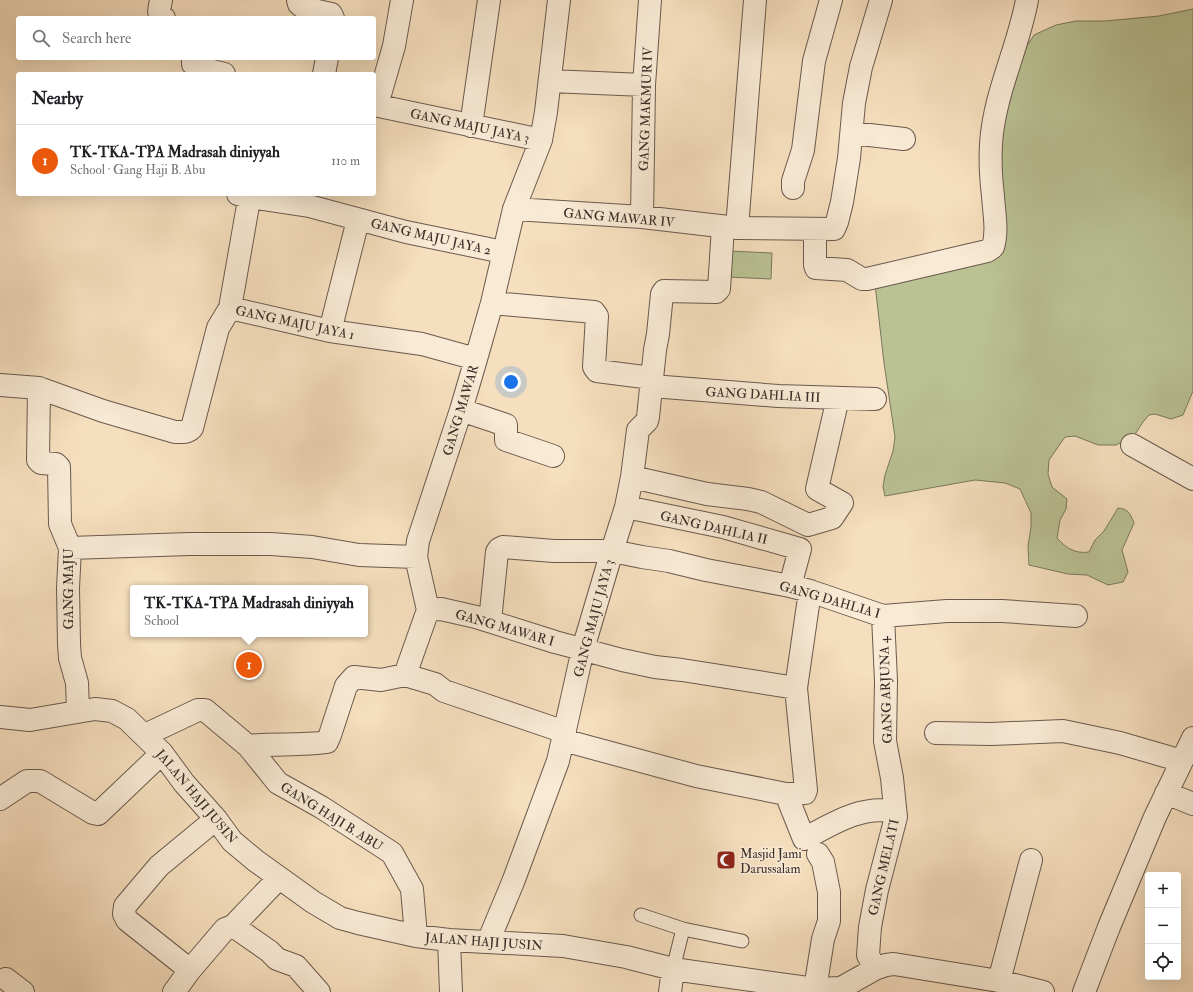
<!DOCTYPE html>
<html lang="en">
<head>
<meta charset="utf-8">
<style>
  body { margin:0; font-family:"IM FELL Double Pica",serif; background:#f2f2f2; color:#202124 }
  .controls { position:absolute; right:12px; bottom:12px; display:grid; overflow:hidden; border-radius:4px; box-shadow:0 4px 16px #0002 }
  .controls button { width:36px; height:36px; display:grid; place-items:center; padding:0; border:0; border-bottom:1px solid #e0e0e0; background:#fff; color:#202124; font:20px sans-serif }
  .you { position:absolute; left:511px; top:382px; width:14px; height:14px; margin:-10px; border:3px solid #fff; border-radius:50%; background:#1a73e8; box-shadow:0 0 0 6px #1a73e833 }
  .badge { display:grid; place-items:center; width:26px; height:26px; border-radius:50%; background:#ea580c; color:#fff; font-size:13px; font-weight:700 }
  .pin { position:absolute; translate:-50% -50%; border:2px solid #fff; box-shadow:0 1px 4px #0006 }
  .popup { position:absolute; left:130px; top:585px; width:238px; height:52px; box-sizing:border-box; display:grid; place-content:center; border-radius:4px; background:#fff; filter:drop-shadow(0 1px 3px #0005); font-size:13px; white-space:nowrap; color:#757577 }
  .popup b { font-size:15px; color:#202124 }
  .popup::after { content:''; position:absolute; left:50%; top:100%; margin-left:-8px; border:8px solid transparent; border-top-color:#fff }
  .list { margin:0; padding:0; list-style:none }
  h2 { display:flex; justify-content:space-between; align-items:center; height:52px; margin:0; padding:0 16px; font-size:17px }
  h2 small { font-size:13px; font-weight:400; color:#757577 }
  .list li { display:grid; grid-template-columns:26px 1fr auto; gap:12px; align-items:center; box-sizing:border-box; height:72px; padding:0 16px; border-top:1px solid #e0e0e0 }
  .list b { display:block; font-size:15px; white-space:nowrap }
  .list p { margin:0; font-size:13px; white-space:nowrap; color:#757577 }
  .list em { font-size:13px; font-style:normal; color:#757577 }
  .icon { flex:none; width:22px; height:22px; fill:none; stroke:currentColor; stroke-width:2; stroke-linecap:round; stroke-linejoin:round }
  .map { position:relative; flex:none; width:1193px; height:992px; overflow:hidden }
  .search { position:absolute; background:#fff; box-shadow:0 4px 16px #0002; left:16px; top:16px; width:360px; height:44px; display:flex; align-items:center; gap:10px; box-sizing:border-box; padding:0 14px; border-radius:4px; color:#757577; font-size:15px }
  .panel { position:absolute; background:#fff; box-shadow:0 4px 16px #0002; left:16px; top:72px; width:360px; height:124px; border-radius:4px }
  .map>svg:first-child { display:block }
  .green { fill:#bac294; stroke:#7a785e }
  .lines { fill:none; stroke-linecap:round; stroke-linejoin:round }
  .service-casing { stroke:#695a4e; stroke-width:15 }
  .minor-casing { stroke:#695a4e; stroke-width:24 }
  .service { stroke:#f9ead5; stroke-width:13 }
  .minor { stroke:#f9ead5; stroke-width:22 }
  .labels { text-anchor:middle; stroke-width:3; stroke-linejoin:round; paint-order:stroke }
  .street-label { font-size:13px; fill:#3a2d28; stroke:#f9ead5 }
  .poi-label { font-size:13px; fill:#3a2d28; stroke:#f9ead5; text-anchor:start }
</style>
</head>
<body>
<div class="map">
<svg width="1193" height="992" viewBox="0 0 1193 992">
  <rect width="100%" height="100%" fill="#f6dfbe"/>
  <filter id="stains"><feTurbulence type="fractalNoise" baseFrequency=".005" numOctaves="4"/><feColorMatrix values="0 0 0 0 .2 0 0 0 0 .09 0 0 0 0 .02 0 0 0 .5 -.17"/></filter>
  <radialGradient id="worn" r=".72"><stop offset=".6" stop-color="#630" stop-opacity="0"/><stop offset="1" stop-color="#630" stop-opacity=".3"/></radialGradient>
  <!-- green -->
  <path class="green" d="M1193,9v382l-10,24 -12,4 -16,-5 -6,1 -6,7 -9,14 -18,9h-18l-23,-9 -10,1 -16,23 -1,14 4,13 15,12 -1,10 -6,11 -3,18c9,10 18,16 32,14l6,-12 9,-9 14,-23c11,1 12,6 16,15l-12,27 6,22 -5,10 -15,3 -21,-10 -19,-1 -39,-9 -1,-19 3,-19v-14l-11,-24 -15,-6 -30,-3 -90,16 -2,-9 2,-12 8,-24 2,-14 -11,-74 -9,-79 124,-30 -1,-127 23,-72 13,-20 22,-10 20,-4h29l54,-5z
    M729,251l43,2 -1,26 -43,-2z"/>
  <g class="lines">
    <defs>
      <path id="service" d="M641,915l42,14 59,12
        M673,969l10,-40"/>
      <path id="minor" d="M161,0c-1,7 -5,15 3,18
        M298,0l1,4 5,4 27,6 2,4
        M193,58v6l4,3 27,7
        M324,74l3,-16
        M550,81l94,4
        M374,105l167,35
        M377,105l17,-59 8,-46
        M471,126l18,-126
        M852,133l52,6
        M793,188v-7l10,-31 11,-89 17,-61
        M238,194l12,3 59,9 97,26 97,20
        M514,209l128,8 95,11 97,1 3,-7 5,-20 7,-44 5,-55 7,-36 20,-67
        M642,217l2,-132 6,-85
        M737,228l18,-228
        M815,229v36l1,3 31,2 15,9h5l120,-28 6,-4c5,-16 1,-34 0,-51 -2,-17 -3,-35 -2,-52 3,-50 27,-95 36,-144
        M492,303l102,9 3,4 -3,51 3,4 55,7
        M230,308l100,23 92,13 54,15
        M330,331l28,-111
        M0,385l39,3 64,23 72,21c7,0 12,1 17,-4l26,-100 12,-20 20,-114
        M652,386l126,10 97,3
        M39,388l-1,72 3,3 15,1 3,3 1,57 10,24 -2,40 1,56 1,14 7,25 1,27
        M461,410l45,15v15l47,16
        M1132,445l61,34
        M632,477l75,17 41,5 13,3 47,23 24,-7 10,-15 -25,-14 21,-91
        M626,507l97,20 77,22 -10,37
        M70,548l119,-4h82l41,3 47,8 57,2
        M428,610l-12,-53 2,-16 43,-131 15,-51 16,-56 22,-94 27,-69 5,-28 13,-112
        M428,610l13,-1 35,8 79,25 67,18 33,7 27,3 114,18 14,-97
        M490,621l7,-69 2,-3 4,-2 51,4h58l30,6 27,4 37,9 84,16 20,5 73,25 64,-5h55l74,5
        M405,675l30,9 9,7 121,41
        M0,717l30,3 65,-11 17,2 15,8 35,34 22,30 32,36 16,22 24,20 57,41 27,16 18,5 58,13 33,4 114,6 63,11 47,12 142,20 26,-1 34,-19 11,-4 8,-1 105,17 44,11
        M936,733l55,1 72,-3 57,12 62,18
        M145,735l53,-25h7l43,36c26,-3 53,0 79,-4l3,-7 16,-49 8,-9 27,3 24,-5 23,-65
        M563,740l133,36 90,18 18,45c28,-15 59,-35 91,-27
        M248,746l30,37 43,24 71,46 20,36 4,47
        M1166,793l27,11
        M786,794l19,-1 1,-3 -10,-102
        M0,799l27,-18h13l53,32 5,1 64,-61
        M233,926l36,25 8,8 19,7 23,26
        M449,940l2,52
        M488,942l25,-60 45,-121 25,-112 29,-98 14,-44 6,-30 6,-47 9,-9 1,-4 7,-67 3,-16 4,-40 2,-3 52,1 3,-3 4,-62
        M875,969l-7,-14 2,-28 7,-37 19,-73 -4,-39 -7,-37 1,-60 -3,-65
        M190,970l-63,-50 -3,-6 1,-8 34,-40 57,-47
        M6,979l17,13
        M999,981l32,-121
        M815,989l8,-50 6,-18v-29l-6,-30 -5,-8
        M174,992l16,-22 35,-41 8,-3 46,-48
        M670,992l3,-23
        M1084,992l25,-65 46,-110 38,-79"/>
    </defs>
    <!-- service casing -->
    <use href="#service" class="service-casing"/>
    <!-- minor casing -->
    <use href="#minor" class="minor-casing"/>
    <!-- service -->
    <use href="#service" class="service"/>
    <!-- minor -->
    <use href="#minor" class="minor"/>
  </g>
  <!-- icons -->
  <defs>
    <symbol id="mosque-square" viewBox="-11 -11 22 22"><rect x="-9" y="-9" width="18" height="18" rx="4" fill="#8f2418" stroke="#f9ead5"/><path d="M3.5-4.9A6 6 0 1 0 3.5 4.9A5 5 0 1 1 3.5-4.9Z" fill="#fff"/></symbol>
  </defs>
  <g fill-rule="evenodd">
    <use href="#mosque-square" x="715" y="849" width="22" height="22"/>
  </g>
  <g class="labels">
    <!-- street labels -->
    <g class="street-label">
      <text transform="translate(645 109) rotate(-88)" y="5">GANG MAKMUR IV</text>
      <text transform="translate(470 125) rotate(12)" y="5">GANG MAJU JAYA 3</text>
      <text transform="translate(619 217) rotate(5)" y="5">GANG MAWAR IV</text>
      <text transform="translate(431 236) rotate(13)" y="5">GANG MAJU JAYA 2</text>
      <text transform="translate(295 322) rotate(12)" y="5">GANG MAJU JAYA 1</text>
      <text transform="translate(763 394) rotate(3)" y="5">GANG DAHLIA III</text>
      <text transform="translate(460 410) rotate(-73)" y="5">GANG MAWAR</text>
      <text transform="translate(714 527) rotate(13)" y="5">GANG DAHLIA II</text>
      <text transform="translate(68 589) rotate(-90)" y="5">GANG MAJU</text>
      <text transform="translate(830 599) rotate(16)" y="5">GANG DAHLIA I</text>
      <text transform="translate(593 618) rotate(-75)" y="5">GANG MAJU JAYA 3</text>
      <text transform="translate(505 627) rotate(16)" y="5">GANG MAWAR I</text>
      <text transform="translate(885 690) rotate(-92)" y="5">GANG ARJUNA 4</text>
      <text transform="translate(197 796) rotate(50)" y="5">JALAN HAJI JUSIN</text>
      <text transform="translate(332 816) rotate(32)" y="5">GANG HAJI B. ABU</text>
      <text transform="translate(883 867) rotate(-77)" y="5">GANG MELATI</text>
      <text transform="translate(484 941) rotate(4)" y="5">JALAN HAJI JUSIN</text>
    </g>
    <!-- poi labels -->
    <g class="poi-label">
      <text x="740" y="858">Masjid Jami<tspan x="740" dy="15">Darussalam</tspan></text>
    </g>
  </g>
  <rect width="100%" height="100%" filter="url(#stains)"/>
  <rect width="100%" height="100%" fill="url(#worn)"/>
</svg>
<div class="controls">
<button>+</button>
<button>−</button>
<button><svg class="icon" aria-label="locate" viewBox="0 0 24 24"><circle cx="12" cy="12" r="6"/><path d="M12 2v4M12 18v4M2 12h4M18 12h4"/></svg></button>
</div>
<div class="you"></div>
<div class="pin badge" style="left:249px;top:665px">1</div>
<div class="popup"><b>TK-TKA-TPA Madrasah diniyyah</b>School</div>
<div class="search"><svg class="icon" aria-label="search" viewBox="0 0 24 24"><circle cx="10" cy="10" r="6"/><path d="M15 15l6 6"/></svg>Search here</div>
<section class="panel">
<h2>Nearby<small></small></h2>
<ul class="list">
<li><span class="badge">1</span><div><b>TK-TKA-TPA Madrasah diniyyah</b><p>School · Gang Haji B. Abu</p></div><em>110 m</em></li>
</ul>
</section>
</div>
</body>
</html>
